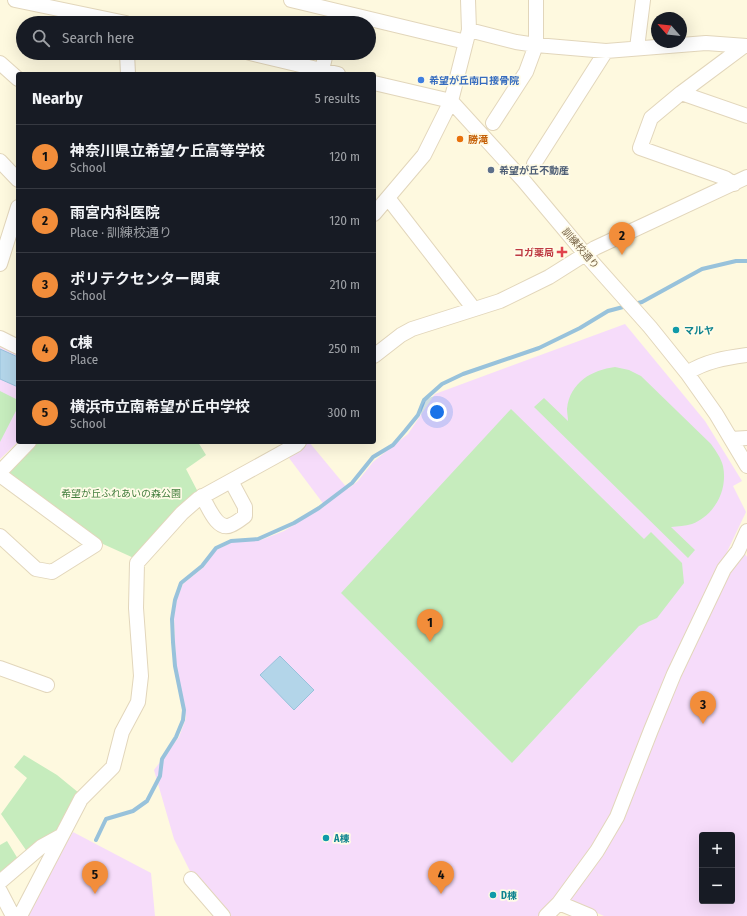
<!DOCTYPE html>
<html lang="en">
<head>
<meta charset="utf-8">
<style>
  body { margin:0; font-family:"Fira Sans Condensed","Noto Sans JP",sans-serif; background:#242831; color:#f1f3f6 }
  .controls { position:absolute; right:12px; bottom:12px; display:grid; overflow:hidden; border-radius:4px; box-shadow:0 4px 16px #0002 }
  .controls button { width:36px; height:36px; display:grid; place-items:center; padding:0; border:0; border-bottom:1px solid #363941; background:#171b24; color:#f1f3f6; font:20px sans-serif }
  .compass { position:absolute; left:651px; top:12px; width:36px; height:36px; border-radius:50%; background:#171b24; box-shadow:0 4px 16px #0002; rotate:297deg }
  .you { position:absolute; left:437px; top:412px; width:14px; height:14px; margin:-10px; border:3px solid #fff; border-radius:50%; background:#1a73e8; box-shadow:0 0 0 6px #1a73e833 }
  .badge { display:grid; place-items:center; width:26px; height:26px; border-radius:50%; background:#f28d3a; color:#111; font-size:13px; font-weight:700 }
  .pin { position:absolute; translate:-50% -33px; filter:drop-shadow(0 1px 2px #0008) }
  .pin::after { content:''; position:absolute; top:21px; width:14px; height:12px; background:inherit; clip-path:polygon(0 0,100% 0,50% 100%) }
  .list { margin:0; padding:0; list-style:none }
  h2 { display:flex; justify-content:space-between; align-items:center; height:52px; margin:0; padding:0 16px; font-size:17px }
  h2 small { font-size:13px; font-weight:400; color:#9ea1a6 }
  .list li { display:grid; grid-template-columns:26px 1fr auto; gap:12px; align-items:center; box-sizing:border-box; height:64px; padding:0 16px; border-top:1px solid #363941 }
  .list b { display:block; font-size:15px; white-space:nowrap }
  .list p { margin:0; font-size:13px; white-space:nowrap; color:#9ea1a6 }
  .list em { font-size:13px; font-style:normal; color:#9ea1a6 }
  .icon { flex:none; width:22px; height:22px; fill:none; stroke:currentColor; stroke-width:2; stroke-linecap:round; stroke-linejoin:round }
  .map { position:relative; flex:none; width:747px; height:916px; overflow:hidden }
  .search { position:absolute; background:#171b24; box-shadow:0 4px 16px #0002; left:16px; top:16px; width:360px; height:44px; display:flex; align-items:center; gap:10px; box-sizing:border-box; padding:0 14px; border-radius:22px; color:#9ea1a6; font-size:15px }
  .panel { position:absolute; background:#171b24; box-shadow:0 4px 16px #0002; left:16px; top:72px; width:360px; height:372px; border-radius:4px }
  .map>svg:first-child { display:block }
  .education { fill:#f6dcfa; fill-rule:evenodd }
  .green { fill:#c6ecbd }
  .water { fill:#b3d5e9; stroke:#98c2db }
  .lines { fill:none; stroke-linecap:round; stroke-linejoin:round }
  .stream { stroke:#98c2db; stroke-width:4 }
  .minor-casing { stroke:#e2d6bb; stroke-width:16 }
  .minor { stroke:#fff; stroke-width:14 }
  .shop-dot { fill:#3f7fe0; stroke:#fffbe7; stroke-width:1.5 }
  .food-dot { fill:#e8710a; stroke:#fffbe7; stroke-width:1.5 }
  .service-dot { fill:#5c6f8a; stroke:#fffbe7; stroke-width:1.5 }
  .health-dot { fill:#e0444e; stroke:#fffbe7; stroke-width:1.5 }
  .culture-dot { fill:#0f9aa8; stroke:#fffbe7; stroke-width:1.5 }
  .labels { text-anchor:middle; stroke-width:3.5; stroke-linejoin:round; paint-order:stroke }
  .shop-label { font-size:10px; font-weight:bold; fill:#366cbe; stroke:#fffbe7; text-anchor:start }
  .food-label { font-size:10px; font-weight:bold; fill:#c56008; stroke:#fffbe7; text-anchor:start }
  .service-label { font-size:10px; font-weight:bold; fill:#4e5e75; stroke:#fffbe7; text-anchor:start }
  .street-label { font-size:10px; fill:#766245; stroke:#fffbe7 }
  .health-label { font-size:10px; font-weight:bold; fill:#be3a42; stroke:#fffbe7; text-anchor:end }
  .culture-label { font-size:10px; font-weight:bold; fill:#0d838f; stroke:#fffbe7; text-anchor:start }
  .park-label { font-size:10px; fill:#417d3c; stroke:#fffbe7 }
</style>
</head>
<body>
<div class="map">
<svg width="747" height="916" viewBox="0 0 747 916">
  <rect width="100%" height="100%" fill="#fef9df"/>
  <!-- education -->
  <path class="education" d="M625,324l80,97 37,60 -9,5 13,26 -49,103 -83,198 -23,40 -37,48 -15,15h-308l-38,-39 -19,-38 -20,-69 25,-33 7,-19 -10,-51 -2,-51 3,-17 6,-15 21,-17 12,-17 17,-8 28,-2 23,-9 41,-25 -36,-48 18,-16h2l39,47 10,-8 15,-19 35,-28 27,-40z
    M0,342l18,9v91l-18,17z
    M745,554l2,3v359h-143l-32,-14 -4,-6 32,-39 79,-182 49,-105zM702,835h30v66h-30z
    M73,832l78,41 4,43h-130z"/>
  <!-- green -->
  <path class="green" d="M615,367l14,3 12,6 70,68c5,7 10,14 12,22 5,24 -8,49 -31,58 -7,2 -14,2 -21,3l24,23 -7,8 -154,-151 10,-9 24,23c0,-4 -1,-8 -1,-12 3,-27 25,-39 48,-42z
    M0,391l18,9v7l-18,35z
    M511,409l133,130 7,-7 31,31 2,20 -27,35 -18,8 -127,137 -171,-170z
    M37,442h161l8,13 -20,14 13,25 -63,65 -33,-15 -96,-71z
    M24,755l33,20 22,18 -26,45 -25,15 -27,-39 26,-36 -13,-11z
    M7,841l11,18 -18,13v-27z"/>
  <!-- water -->
  <path class="water" d="M0,349l18,8v30l-18,-8z
    M280,656l34,34 -20,20 -34,-35z"/>
  <g class="lines">
    <!-- stream -->
    <path class="stream" d="M96,840l10,-21 27,-8 14,-10 13,-25 2,-17 14,-22 7,-17 1,-10 -9,-44 -2,-24 -1,-23 3,-19 6,-17 21,-17 14,-18 15,-7 27,-2 36,-16 25,-15 33,-25 21,-26 20,-12 12,-14 13,-16 6,-15 18,-16 21,-10 76,-26 41,-20 28,-17 34,-9 60,-33 34,-8h11"/>
    <defs>
      <path id="minor" d="M15,0l111,23
        M291,0l175,42
        M469,30l47,12 20,3 70,6 100,-8 41,3
        M637,48l6,-48
        M127,53l1,21
        M250,53l88,21
        M0,63l18,16
        M322,70l4,-17
        M374,83l77,18 72,79 62,74 65,73 37,46 29,41 31,52
        M681,93l66,23
        M493,123l33,-51 10,-27v-45
        M0,161l18,19
        M534,164l72,-113
        M734,184l-9,-6 -85,-30 11,-30 30,-25 63,-47
        M388,198l86,111
        M374,214l50,-59 27,-54 18,-71 -1,-30
        M0,264l18,-57
        M0,338l18,9
        M374,356l27,-21 11,-6 88,-28 49,-24 46,-29 152,-71
        M687,373c19,-12 38,-15 60,-18
        M731,439l16,-1
        M0,472l29,-30
        M0,475l95,70 -43,27 -16,-3 -36,-33
        M202,496c6,10 15,36 29,29 5,-2 10,-6 14,-9v-9l-14,-26
        M0,668l47,17
        M191,879l32,37
        M0,882l41,-35 20,-11
        M0,891l13,25
        M559,903l31,13
        M20,916l61,-117 32,-32 9,-35 16,-30 3,-26 -5,-68 1,-45 45,-50 16,-14 98,-54 3,-3
        M546,916l13,-13 38,-52 20,-34 34,-87 23,-56 50,-105 14,-18 9,-20"/>
    </defs>
    <!-- minor casing -->
    <use href="#minor" class="minor-casing"/>
    <!-- minor -->
    <use href="#minor" class="minor"/>
  </g>
  <!-- markers -->
  <circle class="shop-dot" cx="421" cy="80" r="4"/>
  <circle class="food-dot" cx="460" cy="139" r="4"/>
  <circle class="service-dot" cx="491" cy="170" r="4"/>
  <path class="health-dot" d="M560 246h4v4h4v4h-4v4h-4v-4h-4v-4h4z"/>
  <g class="culture-dot">
    <circle cx="676" cy="330" r="4"/>
    <circle cx="326" cy="838" r="4"/>
    <circle cx="493" cy="895" r="4"/>
  </g>
  <g class="labels">
    <!-- shop labels -->
    <g class="shop-label">
      <text x="429" y="84">希望が丘南口接骨院</text>
    </g>
    <!-- food labels -->
    <g class="food-label">
      <text x="468" y="143">勝滝</text>
    </g>
    <!-- service labels -->
    <g class="service-label">
      <text x="499" y="174">希望が丘不動産</text>
    </g>
    <!-- street labels -->
    <g class="street-label">
      <text transform="translate(581 248) rotate(49)" y="4">訓練校通り</text>
    </g>
    <!-- health labels -->
    <g class="health-label">
      <text x="554" y="256">コガ薬局</text>
    </g>
    <!-- culture labels -->
    <g class="culture-label">
      <text x="684" y="334">マルヤ</text>
      <text x="334" y="842">A棟</text>
      <text x="501" y="899">D棟</text>
    </g>
    <!-- park labels -->
    <g class="park-label">
      <text x="121" y="497">希望が丘ふれあいの森公園</text>
    </g>
  </g>
</svg>
<div class="controls">
<button>+</button>
<button>−</button>
</div>
<svg class="compass" viewBox="-18 -18 36 36"><path d="M0-13l5 13h-10z" fill="#e53935"/><path d="M0 13l5-13h-10z" fill="#9ea1a6"/></svg>
<div class="you"></div>
<div class="pin badge" style="left:430px;top:642px">1</div>
<div class="pin badge" style="left:622px;top:255px">2</div>
<div class="pin badge" style="left:703px;top:724px">3</div>
<div class="pin badge" style="left:441px;top:894px">4</div>
<div class="pin badge" style="left:95px;top:894px">5</div>
<div class="search"><svg class="icon" aria-label="search" viewBox="0 0 24 24"><circle cx="10" cy="10" r="6"/><path d="M15 15l6 6"/></svg>Search here</div>
<section class="panel">
<h2>Nearby<small>5 results</small></h2>
<ul class="list">
<li><span class="badge">1</span><div><b>神奈川県立希望ケ丘高等学校</b><p>School</p></div><em>120 m</em></li>
<li><span class="badge">2</span><div><b>雨宮内科医院</b><p>Place · 訓練校通り</p></div><em>120 m</em></li>
<li><span class="badge">3</span><div><b>ポリテクセンター関東</b><p>School</p></div><em>210 m</em></li>
<li><span class="badge">4</span><div><b>C棟</b><p>Place</p></div><em>250 m</em></li>
<li><span class="badge">5</span><div><b>横浜市立南希望が丘中学校</b><p>School</p></div><em>300 m</em></li>
</ul>
</section>
</div>
</body>
</html>
